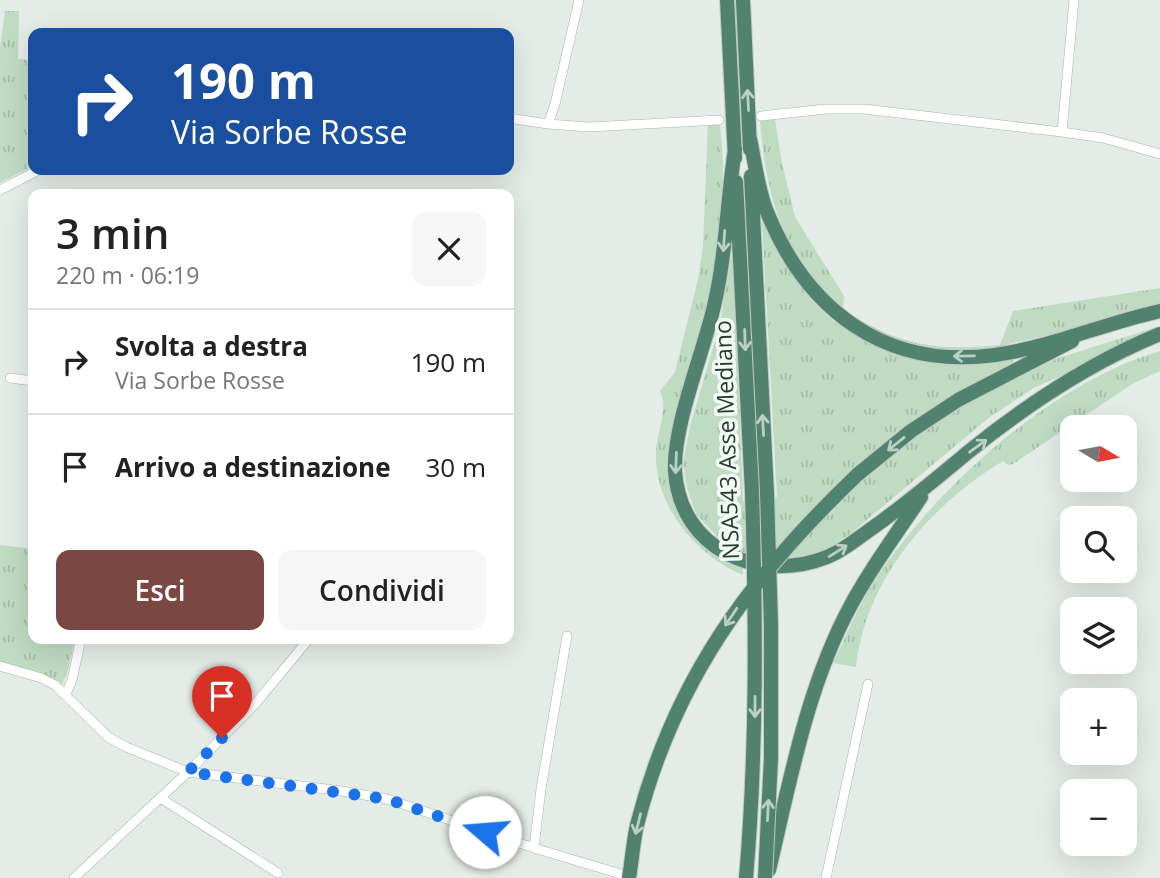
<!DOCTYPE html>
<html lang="it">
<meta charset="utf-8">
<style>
body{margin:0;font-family:"Open Sans",sans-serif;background:#f6f6f6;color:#222;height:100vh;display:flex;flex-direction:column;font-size:26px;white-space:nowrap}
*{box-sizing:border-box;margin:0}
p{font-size:23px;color:#767676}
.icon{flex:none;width:38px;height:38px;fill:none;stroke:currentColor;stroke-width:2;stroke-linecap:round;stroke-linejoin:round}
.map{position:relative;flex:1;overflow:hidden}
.drawer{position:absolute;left:28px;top:189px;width:486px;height:455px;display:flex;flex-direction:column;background:#fff;border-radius:14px;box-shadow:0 7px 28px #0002}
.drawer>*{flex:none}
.banner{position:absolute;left:28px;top:28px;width:486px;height:147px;border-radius:14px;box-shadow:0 7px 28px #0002;background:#1a4fa0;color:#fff;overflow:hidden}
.needle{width:46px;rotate:100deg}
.tools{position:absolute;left:1060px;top:415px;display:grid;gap:14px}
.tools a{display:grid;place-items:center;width:77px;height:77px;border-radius:14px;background:#fff;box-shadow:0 7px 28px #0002;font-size:35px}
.pin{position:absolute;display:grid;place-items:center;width:60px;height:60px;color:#fff;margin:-72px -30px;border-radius:50% 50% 50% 0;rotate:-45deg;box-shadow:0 0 7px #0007}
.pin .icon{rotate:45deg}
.me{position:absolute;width:77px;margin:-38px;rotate:288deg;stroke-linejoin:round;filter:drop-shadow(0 0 5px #0008)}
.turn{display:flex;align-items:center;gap:24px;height:147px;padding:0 28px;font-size:32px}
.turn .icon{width:91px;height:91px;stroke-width:2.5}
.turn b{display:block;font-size:49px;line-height:60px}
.round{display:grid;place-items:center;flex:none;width:74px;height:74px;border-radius:14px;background:#f6f6f6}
.head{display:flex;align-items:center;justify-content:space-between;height:119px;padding:0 28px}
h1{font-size:42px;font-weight:600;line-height:52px}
.action{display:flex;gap:14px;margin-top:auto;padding:14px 28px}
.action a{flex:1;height:80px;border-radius:14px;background:#7b4742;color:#fff;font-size:28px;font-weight:600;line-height:80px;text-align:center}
.action a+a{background:#f6f6f6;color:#222}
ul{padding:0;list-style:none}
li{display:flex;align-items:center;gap:21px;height:105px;padding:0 28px;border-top:2px solid #e0e0e0}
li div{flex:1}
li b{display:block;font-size:26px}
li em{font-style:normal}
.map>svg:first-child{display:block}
.grass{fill:url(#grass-tufts)}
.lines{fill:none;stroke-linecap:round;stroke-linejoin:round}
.minor-casing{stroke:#a7b4ad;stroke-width:10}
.trunk-casing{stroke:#c2c8c6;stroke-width:16}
.minor{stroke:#fff;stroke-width:9}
.trunk{stroke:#50826f;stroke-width:14}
.trunk-bridge-casing{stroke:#c2c8c6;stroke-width:16;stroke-linecap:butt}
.trunk-bridge{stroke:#50826f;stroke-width:14}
.oneway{stroke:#bbcfc7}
.route{stroke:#1a73e8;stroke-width:12;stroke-dasharray:0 21.6}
.labels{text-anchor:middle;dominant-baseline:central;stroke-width:7;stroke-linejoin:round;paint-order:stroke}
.street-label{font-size:23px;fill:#253c32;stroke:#f4f9f6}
</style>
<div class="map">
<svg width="1160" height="878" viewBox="0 0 1160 878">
<defs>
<pattern id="grass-tufts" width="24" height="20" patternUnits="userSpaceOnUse" patternTransform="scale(1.75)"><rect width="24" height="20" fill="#bfdbc2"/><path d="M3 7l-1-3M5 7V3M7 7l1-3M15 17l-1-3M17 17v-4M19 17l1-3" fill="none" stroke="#a4bda7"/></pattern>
</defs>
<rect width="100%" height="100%" fill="#e4ece7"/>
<path class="grass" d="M5,11H19L18,59L33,60V166L0,183V48Z
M775,119L782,163L795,217L844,296L843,309C898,346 936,351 1000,345L1013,311L1160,288V310L1008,344L1018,377L1055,359L1160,326V331L1034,388L991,416L850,534L825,551L781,560L744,555L721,541L696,514L687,488L683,463L690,426L720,324L731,255H734L743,501L777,497L762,222L763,218C780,258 800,294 835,322L843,310C783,254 767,202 760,121Z
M720,122L723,162L722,203L714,282L671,441L675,499L743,567V575C695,555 653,504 656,450C658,430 668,410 660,391L675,372L699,275L703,246L708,123Z
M1160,351V371L1132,384L1013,464L1008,465L1003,461C930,505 865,580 856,667L833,663C847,635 859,603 877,577C933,494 1024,410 1115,368C1129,361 1145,356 1160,351Z
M0,545L33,549V639H75L67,674L62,684L39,672L0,663Z"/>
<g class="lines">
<g class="minor-casing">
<path id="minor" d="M761,116L826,109H864L1062,132L1103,138L1160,154
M509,118L548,124L555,104L579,0
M548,124L589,127L719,120
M1062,132L1074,0
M418,170H426
M0,190L39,170
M10,378L33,381
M0,666L41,678L55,685L108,737L126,747L188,772L342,791L387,799L534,848L634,878
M66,694L72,680L81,639
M162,799L278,873
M534,848L541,789L567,636
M74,878L188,772L256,703L309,639
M826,878L868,684"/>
</g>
<g class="trunk-casing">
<path id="trunk" d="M727,0L735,158
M743,0L750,149
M750,139C755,163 758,190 767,212C807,311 886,370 995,355C1051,347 1105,323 1160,311
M735,149C727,201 726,255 714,306C703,354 673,425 675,471C680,550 759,584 827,557C843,551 858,538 871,529C905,505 936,479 967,453C1025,406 1091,362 1160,334
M751,176L767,493
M736,182L752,492
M857,475L911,431L958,400L1072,341
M769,870C790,781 807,686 851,605C871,567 898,532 921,497"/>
</g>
<use href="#minor" class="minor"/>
<use href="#trunk" class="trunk"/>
<g class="trunk-bridge-casing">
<path id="trunk-bridge" d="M629,878C632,861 633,842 637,825C674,680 750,577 857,475
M746,878C757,749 756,621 752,492
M765,878L771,758V625L767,493"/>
</g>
<use href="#trunk-bridge" class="trunk-bridge"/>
</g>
<defs><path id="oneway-shaft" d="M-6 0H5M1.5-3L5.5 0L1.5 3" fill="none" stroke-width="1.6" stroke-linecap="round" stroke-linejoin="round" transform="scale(1.75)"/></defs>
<g class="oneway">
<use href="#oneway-shaft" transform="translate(748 100) rotate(-93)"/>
<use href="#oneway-shaft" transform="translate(724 241) rotate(94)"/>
<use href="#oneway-shaft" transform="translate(745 340) rotate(88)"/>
<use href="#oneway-shaft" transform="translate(964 356) rotate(179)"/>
<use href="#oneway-shaft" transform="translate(763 425) rotate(-93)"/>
<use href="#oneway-shaft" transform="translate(896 444) rotate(141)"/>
<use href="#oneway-shaft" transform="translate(978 446) rotate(-36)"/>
<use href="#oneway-shaft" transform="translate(676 463) rotate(92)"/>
<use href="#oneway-shaft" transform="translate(838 551) rotate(-32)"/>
<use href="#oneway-shaft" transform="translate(731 617) rotate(124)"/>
<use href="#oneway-shaft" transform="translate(755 707) rotate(90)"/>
<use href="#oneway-shaft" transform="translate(768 810) rotate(-87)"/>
<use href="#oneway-shaft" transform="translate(638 824) rotate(104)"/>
</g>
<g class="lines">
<path class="route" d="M222,738L188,772L387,799L485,832"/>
</g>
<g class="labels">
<g class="street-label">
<text transform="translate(726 440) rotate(-92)">NSA543 Asse Mediano</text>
</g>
</g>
</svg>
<div class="tools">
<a><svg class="needle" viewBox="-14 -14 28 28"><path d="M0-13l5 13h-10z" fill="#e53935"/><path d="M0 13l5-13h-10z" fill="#767676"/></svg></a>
<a><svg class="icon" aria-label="search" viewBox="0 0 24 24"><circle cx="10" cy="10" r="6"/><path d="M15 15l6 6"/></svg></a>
<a><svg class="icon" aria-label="layers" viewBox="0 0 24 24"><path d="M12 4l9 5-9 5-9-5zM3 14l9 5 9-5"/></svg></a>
<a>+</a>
<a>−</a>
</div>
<div class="pin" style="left:222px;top:738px;background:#d93025"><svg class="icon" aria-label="arrive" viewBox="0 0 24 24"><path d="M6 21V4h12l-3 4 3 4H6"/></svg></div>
<svg class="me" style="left:485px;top:832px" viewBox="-20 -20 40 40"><circle r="19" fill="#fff"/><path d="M0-13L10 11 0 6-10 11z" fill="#1a73e8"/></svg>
<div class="banner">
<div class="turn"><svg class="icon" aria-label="right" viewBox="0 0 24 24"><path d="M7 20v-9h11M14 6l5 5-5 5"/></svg><div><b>190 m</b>Via Sorbe Rosse</div></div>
</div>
<section class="drawer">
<div class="head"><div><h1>3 min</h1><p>220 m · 06:19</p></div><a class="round"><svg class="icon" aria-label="close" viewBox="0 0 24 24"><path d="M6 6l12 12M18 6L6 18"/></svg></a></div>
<ul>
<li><svg class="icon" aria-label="right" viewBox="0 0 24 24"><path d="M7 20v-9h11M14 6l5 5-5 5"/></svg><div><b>Svolta a destra</b><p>Via Sorbe Rosse</p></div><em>190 m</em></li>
<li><svg class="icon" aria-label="arrive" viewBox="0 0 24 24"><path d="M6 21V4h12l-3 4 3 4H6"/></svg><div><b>Arrivo a destinazione</b></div><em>30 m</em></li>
</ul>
<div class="action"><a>Esci</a><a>Condividi</a></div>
</section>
</div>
